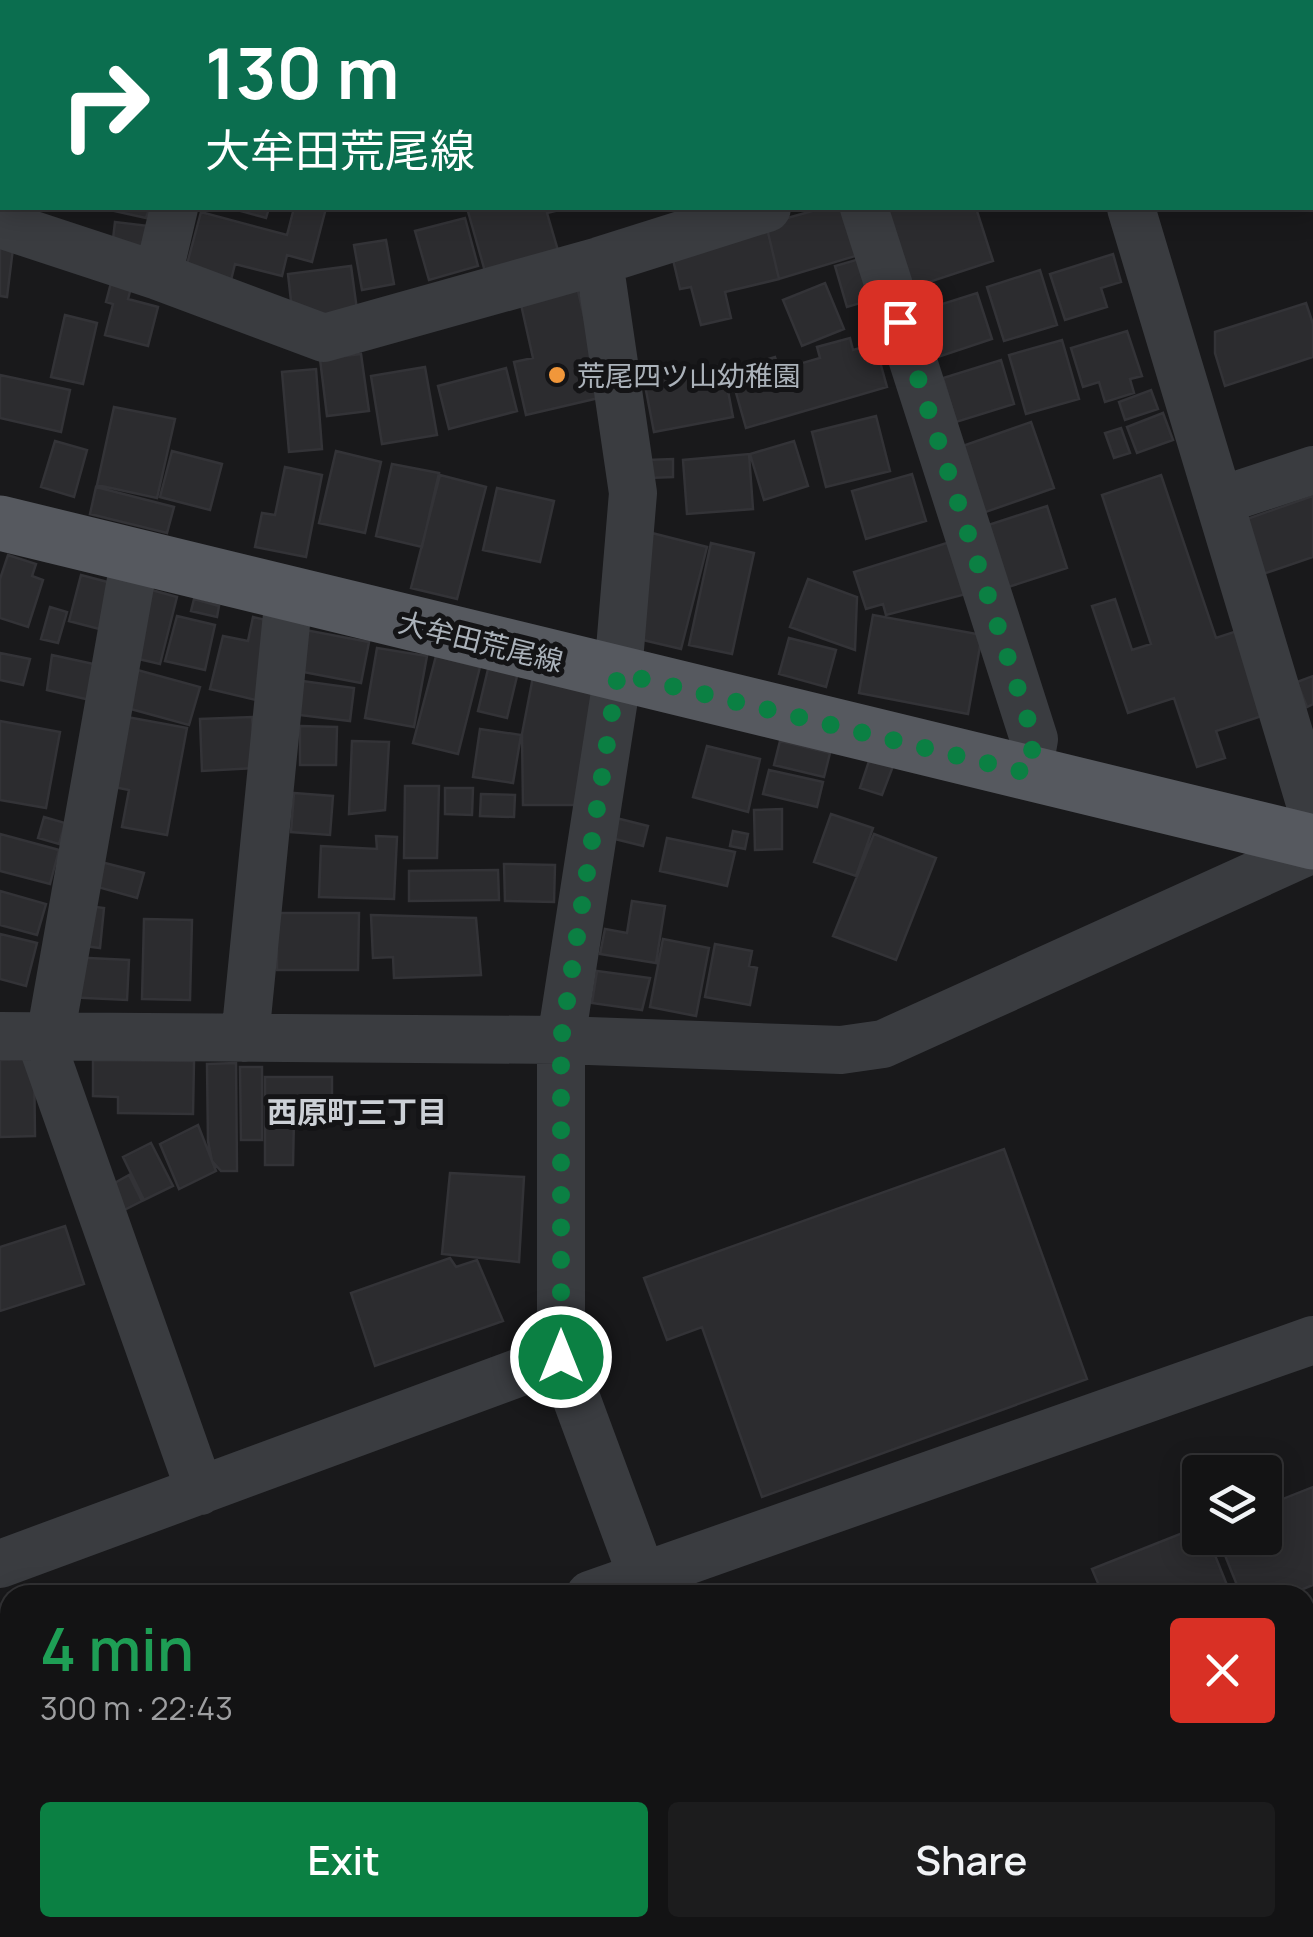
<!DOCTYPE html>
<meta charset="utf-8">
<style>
body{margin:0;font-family:Manrope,"Noto Sans JP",sans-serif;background:#1c1c1d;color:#f1f3f6;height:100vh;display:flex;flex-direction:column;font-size:38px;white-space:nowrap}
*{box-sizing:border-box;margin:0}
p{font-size:32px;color:#9d9ea0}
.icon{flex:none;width:55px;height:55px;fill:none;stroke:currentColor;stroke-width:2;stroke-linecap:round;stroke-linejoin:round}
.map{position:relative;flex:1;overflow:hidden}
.drawer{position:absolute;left:0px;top:1585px;width:1315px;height:352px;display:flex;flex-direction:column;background:#131314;border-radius:30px 30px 0 0;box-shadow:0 5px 25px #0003,0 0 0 2px #323234}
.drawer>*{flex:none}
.top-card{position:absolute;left:0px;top:0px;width:1315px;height:210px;box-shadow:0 5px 25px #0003,0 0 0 2px #323234;background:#0b6e4f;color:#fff;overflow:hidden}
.controls{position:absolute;left:1182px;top:1455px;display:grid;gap:20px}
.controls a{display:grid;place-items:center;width:100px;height:100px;border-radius:10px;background:#131314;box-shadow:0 5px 25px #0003,0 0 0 2px #323234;font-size:50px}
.pin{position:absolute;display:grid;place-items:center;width:85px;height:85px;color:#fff;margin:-42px;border-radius:20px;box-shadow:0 5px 15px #0006}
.me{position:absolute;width:110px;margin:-55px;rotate:0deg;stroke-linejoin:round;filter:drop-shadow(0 0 8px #0008)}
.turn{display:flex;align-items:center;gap:35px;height:210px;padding:0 40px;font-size:45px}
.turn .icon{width:130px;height:130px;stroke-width:2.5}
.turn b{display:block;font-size:70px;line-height:85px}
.round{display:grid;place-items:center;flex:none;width:105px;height:105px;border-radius:10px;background:#1c1c1d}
.overview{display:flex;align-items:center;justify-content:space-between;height:170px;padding:0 40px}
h1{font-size:60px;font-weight:600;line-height:75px;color:#1e9e55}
.primary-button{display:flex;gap:20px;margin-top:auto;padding:20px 40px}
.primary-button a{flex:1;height:115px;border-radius:10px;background:#0b8043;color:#fff;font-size:40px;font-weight:600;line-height:115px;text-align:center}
.primary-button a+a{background:#1c1c1d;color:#f1f3f6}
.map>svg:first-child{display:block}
.building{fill:#2c2c2f;stroke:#333337;stroke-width:2.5}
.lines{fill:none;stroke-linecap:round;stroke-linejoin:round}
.minor{stroke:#3a3c40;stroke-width:48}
.major{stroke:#56595f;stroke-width:55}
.route{stroke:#0b8043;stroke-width:18;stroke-dasharray:0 32.4}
.poi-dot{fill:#f1973a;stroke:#141416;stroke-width:4}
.labels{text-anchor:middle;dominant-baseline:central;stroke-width:10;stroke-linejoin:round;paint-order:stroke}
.poi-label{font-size:28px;fill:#abb2ba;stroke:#141416;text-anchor:start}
.street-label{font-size:28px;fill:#abb2ba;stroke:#141416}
.neighbourhood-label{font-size:30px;font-weight:bold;fill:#ccd0d6;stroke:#141416}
</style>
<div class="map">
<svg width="1313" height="1937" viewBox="0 0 1313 1937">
<rect width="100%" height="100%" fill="#19191b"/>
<path class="building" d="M3,0H155L3,2Z
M694,0H771L772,2H695Z
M911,0H1027L1028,2H912Z
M101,208H149L146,218Z
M230,208H269L266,218Z
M294,208H326L312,262L287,255L282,276L235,264L231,280L186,268L201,212L287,235Z
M467,208H567L547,213L559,254L486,275Z
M823,208H847L862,254L779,279L766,224Z
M882,208H976L993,261L908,289Z
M465,218L478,266L429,280L415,231Z
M115,222L149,226L146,252L112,248Z
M766,224L779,279L725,292L731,318L701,325L691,287L680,289L670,247Z
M0,239L14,240L7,297L0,296Z
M386,240L394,284L362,290L354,245Z
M1113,254L1121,282L1101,288L1107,307L1065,320L1050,274Z
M863,258L874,299L847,307L835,266Z
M351,266L357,310L293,319L288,274Z
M1040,270L1057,325L1004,341L987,287Z
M112,279L132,284L128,299L158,307L148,346L105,335L113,304L106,302Z
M825,283L844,329L802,346L783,300Z
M577,287L603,397L526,415L514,362L533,358L520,300Z
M977,293L992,339L932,359L917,312Z
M1306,303L1313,324V357L1225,386L1215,353V332Z
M65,315L97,323L83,384L51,377Z
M1127,331L1142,376L1130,379L1134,393L1105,402L1099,382L1083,387L1071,348Z
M850,338L853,350L875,344L887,387L746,428L733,382L751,377L747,365L775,357L779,370L820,358L817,347Z
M1062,340L1079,399L1026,414L1009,355Z
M361,354L369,411L327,416L320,359Z
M1001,360L1014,404L956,422L943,378Z
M723,365L733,417L654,432L644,380Z
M425,367L437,435L382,444L371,376Z
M506,368L517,411L449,429L438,386Z
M316,369L322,449L289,452L282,372Z
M0,375L70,390L61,432L0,418Z
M1151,390L1158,409L1125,420L1119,402Z
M114,407L175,419L157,498L97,485Z
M1163,413L1173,440L1137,453L1127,427Z
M876,416L890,471L826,487L812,432Z
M1031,422L1054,488L977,515L954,449Z
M1121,428L1130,453L1114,458L1105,433Z
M55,441L87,450L74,497L41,487Z
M794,441L808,486L764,500L750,454Z
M172,451L222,464L210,510L160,497Z
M336,451L381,462L365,533L319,523Z
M749,454L753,509L687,514L683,460Z
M673,459V477L649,478L648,460Z
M392,464L439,473L422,547L376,536Z
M285,467L322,475L306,557L255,547L262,513L275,515Z
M912,474L926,521L866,539L852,491Z
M440,475L486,487L457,599L411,588Z
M1161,475L1216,638L1237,631L1265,715L1216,731L1225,758L1197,767L1174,698L1128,713L1092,606L1115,599L1132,650L1151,644L1102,495Z
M96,487L174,507L167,533L90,514Z
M497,488L554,501L540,562L483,550Z
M1313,496V557L1263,574L1244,520Z
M1047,506L1067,568L1002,589L982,527Z
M652,533L707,547L681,649L626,636Z
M953,541L970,593L886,615L883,604L866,609L854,572Z
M711,543L754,553L732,654L689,645Z
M8,555L36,564L32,576L43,580L28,627L0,618V579Z
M81,575L115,584L103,630L69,621Z
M808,579L857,597L855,650L790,627Z
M148,589L177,597L160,664L130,657Z
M194,599L219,606L217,617L191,611Z
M50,607L67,612L58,643L41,639Z
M873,615L982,635L968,714L859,693Z
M177,616L215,625L205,670L165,661Z
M253,617L278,623L260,701L210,689L223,636L248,641Z
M300,629L369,642L361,683L293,670Z
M789,638L836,650L826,687L779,674Z
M377,648L427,656L414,727L365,718Z
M0,653L30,659L23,685L0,680Z
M52,655L98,665L90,700L47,690Z
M436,656L480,667L458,754L413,743Z
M489,665L518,672L507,718L478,711Z
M130,668L200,687L189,725L120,706Z
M1313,676V704L1307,707L1297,682Z
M533,677L590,684L601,704L585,805H523L522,734Z
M295,680L354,688L350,721L291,714Z
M127,717L187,728L167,835L122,827L129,790L114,787Z
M252,717L255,768L202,771L200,719Z
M0,721L60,732L46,808L0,800Z
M300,726L337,727L336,765H300Z
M480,729L521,735L513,783L473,777Z
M352,741L389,742L385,810L349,814Z
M780,741L830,753L824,777L774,765Z
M707,746L760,759L748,812L693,797Z
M870,758L893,766L882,795L860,788Z
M769,770L823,782L817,807L763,794Z
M405,786H439L437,858H404Z
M445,788H473L472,815L445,814Z
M294,793L333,796L330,835L291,832Z
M481,794L515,795L514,817L480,816Z
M782,809V849L755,850L754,810Z
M831,814L873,828L856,876L814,862Z
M44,817L65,823L59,844L38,838Z
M616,818L648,826L643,846L611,838Z
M733,831L748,834L745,849L730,846Z
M0,834L59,850L50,884L0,871Z
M874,834L936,858L896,960L833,936Z
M376,836L397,837L394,899L319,897L321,846L377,849Z
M667,838L735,852L727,886L660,871Z
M101,862L144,873L137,898L94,886Z
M504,864L555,865L554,902L505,901Z
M498,870L499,900L409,901V871Z
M0,891L46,904L37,935L0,925Z
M632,901L665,906L656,963L600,954L605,929L627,933Z
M81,905L104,908L100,948L76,945Z
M277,913H359L358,970H277Z
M371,915L476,918L481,975L394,978L393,957L373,958Z
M144,919L192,920L190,1000L142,999Z
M0,934L37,943L26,986L0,979Z
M663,939L709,948L696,1016L650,1007Z
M715,944L752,951L749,966L757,968L750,1005L705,997Z
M68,957L129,960L127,1000L66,997Z
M597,971L650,978L642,1010L592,1003Z
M34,1059L35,1136L0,1137V1060Z
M93,1060L194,1061L193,1114L118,1113V1097L93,1096Z
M236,1063L237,1171H221L212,1161L208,1141L207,1064Z
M240,1067H262V1140H241Z
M265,1077H332V1117H294L293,1165H265Z
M198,1125L216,1171L179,1189L160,1144Z
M151,1143L173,1186L144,1200L123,1157Z
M1004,1149L1087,1379L762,1497L702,1327L667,1340L644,1278Z
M450,1173L524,1177L519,1262L442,1254Z
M129,1175L142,1201L124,1210L111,1185Z
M65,1226L84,1284L0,1311V1247Z
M450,1258L456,1267L477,1260L503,1321L375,1366L351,1293Z
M1313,1487V1585L1289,1595H1241L1218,1538H1265V1506Z
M1200,1526V1538H1208L1231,1595H1103L1092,1569Z
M1313,1726V1786L1305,1789V1728Z
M97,1928H163L167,1937H102Z
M184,1928H285L288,1937H187Z
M755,1928H815L818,1937H729Z
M994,1928H1012L1015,1937H966Z
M1029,1928H1087L1091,1937H1032Z"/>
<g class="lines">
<path class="minor" d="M227,0L242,2
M796,0L797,2
M1064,0V2
M404,2V0
M549,2L558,0
M1312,59L1313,58
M864,208L1034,739L1028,773
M1131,208L1313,813
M0,224L158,276L324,338L599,261L767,208
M599,261L633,493L618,673L561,1040V1357L642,1576
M158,276L174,208
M1219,501L1313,470
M0,1036L561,1040L841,1050L883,1044L1313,849
M50,1037L135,557
M40,1038L200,1491
M245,1038L289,594
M0,1564L561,1357
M590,1595L1313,1340
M1305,1634L1313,1632
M0,1806L10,1802
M704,1928L707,1937
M1260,1928L1263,1937
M455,1937L482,1928"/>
<path class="major" d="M0,523L1313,842"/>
</g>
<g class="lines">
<path class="route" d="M561,1357V1040L618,673L1028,773L1034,739L900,322"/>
</g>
<circle class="poi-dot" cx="557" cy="375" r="10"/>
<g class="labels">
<g class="poi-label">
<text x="577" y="375">荒尾四ツ山幼稚園</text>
</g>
<g class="street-label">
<text transform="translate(481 641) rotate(14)">大牟田荒尾線</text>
</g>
<g class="neighbourhood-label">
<text x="357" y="1111">西原町三丁目</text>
</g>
</g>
</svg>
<div class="controls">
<a><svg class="icon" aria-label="layers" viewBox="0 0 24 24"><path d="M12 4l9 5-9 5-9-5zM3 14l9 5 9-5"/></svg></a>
</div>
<div class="pin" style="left:900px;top:322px;background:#d93025"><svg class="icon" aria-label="arrive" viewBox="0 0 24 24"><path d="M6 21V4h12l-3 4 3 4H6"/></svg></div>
<svg class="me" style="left:561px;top:1357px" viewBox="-20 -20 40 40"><circle r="17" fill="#0b8043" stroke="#fff" stroke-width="3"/><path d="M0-11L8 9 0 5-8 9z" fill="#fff"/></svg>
<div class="top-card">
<div class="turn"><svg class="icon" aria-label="right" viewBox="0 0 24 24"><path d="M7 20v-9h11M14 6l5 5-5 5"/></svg><div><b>130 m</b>大牟田荒尾線</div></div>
</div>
<section class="drawer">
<div class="overview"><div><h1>4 min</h1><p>300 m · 22:43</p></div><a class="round" style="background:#d93025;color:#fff"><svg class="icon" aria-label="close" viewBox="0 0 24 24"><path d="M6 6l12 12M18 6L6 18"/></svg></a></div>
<div class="primary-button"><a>Exit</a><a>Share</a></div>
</section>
</div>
